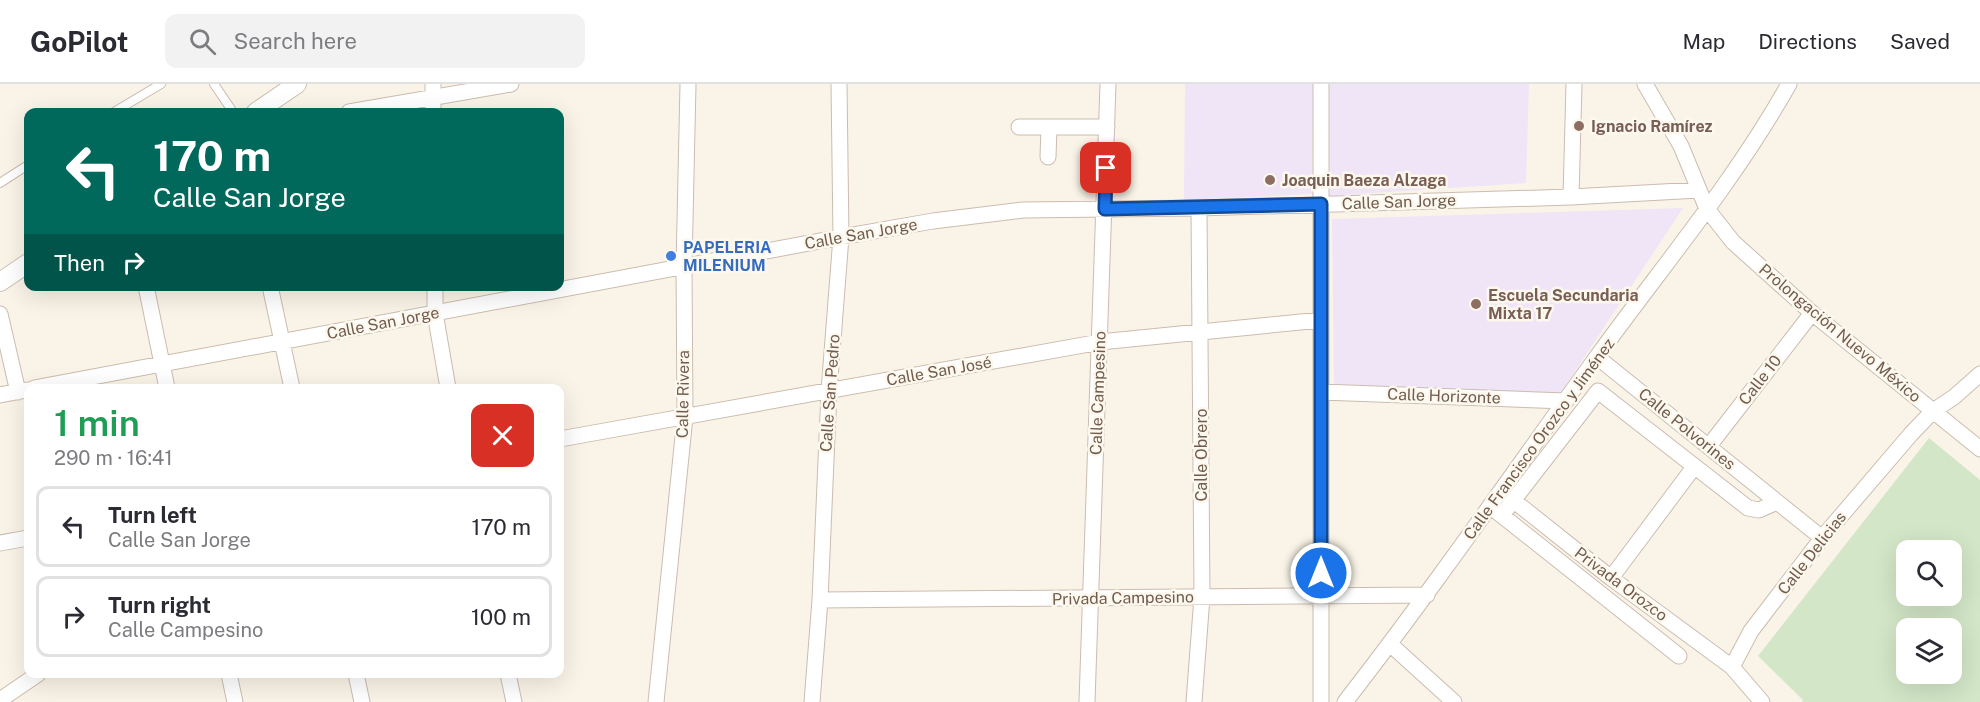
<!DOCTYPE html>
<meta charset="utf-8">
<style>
body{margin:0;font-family:"Public Sans",sans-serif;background:#f2f2f3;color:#2b2b33;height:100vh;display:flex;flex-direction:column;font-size:22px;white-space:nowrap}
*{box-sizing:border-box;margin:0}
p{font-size:20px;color:#7c7c81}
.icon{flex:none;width:33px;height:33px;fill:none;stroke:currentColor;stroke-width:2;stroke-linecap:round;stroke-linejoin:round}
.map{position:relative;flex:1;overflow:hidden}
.details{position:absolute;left:24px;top:300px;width:540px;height:294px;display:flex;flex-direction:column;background:#fff;border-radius:12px;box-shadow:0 6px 24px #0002}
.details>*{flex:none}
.guide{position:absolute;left:24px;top:24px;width:540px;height:183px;border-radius:12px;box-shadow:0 6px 24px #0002;background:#00695c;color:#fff;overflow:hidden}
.buttons{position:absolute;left:1896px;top:456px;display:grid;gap:12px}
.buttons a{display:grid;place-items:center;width:66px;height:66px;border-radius:12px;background:#fff;box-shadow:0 6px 24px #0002;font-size:30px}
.pin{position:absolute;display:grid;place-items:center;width:51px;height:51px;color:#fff;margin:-26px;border-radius:12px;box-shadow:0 3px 9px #0006}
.me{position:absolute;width:66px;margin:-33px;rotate:0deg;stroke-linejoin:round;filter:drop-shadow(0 0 4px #0008)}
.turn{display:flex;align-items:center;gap:21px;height:126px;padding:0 30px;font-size:27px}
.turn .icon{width:78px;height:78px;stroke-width:2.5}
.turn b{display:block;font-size:42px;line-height:51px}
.then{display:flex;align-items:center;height:57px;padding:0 30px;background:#0003;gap:12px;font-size:22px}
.round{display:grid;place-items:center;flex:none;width:63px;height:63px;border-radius:12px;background:#f2f2f3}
.summary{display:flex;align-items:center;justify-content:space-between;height:102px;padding:0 30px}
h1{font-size:36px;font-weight:600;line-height:45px;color:#1e9e55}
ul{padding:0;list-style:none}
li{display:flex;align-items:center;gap:18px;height:81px;margin:0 12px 9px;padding:0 18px;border:3px solid #e1e1e2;border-radius:12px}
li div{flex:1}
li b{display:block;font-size:22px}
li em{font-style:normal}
header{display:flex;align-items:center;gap:36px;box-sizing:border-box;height:84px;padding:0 30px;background:#fff;border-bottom:2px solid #e1e1e2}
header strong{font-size:28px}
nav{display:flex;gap:33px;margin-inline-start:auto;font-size:21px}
.search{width:420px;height:54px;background:#f2f2f3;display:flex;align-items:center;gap:15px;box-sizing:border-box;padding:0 21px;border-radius:12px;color:#7c7c81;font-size:22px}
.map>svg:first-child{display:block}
.education{fill:#f0e4f7}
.green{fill:#d3e6c7;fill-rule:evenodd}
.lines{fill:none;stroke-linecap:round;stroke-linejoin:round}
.service-casing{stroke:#cbbcaf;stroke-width:10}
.minor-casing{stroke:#cbbcaf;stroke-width:17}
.tertiary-casing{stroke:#cbbcaf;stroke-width:20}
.service{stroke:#fff;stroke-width:8}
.minor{stroke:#fff;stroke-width:15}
.tertiary{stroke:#fff;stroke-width:18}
.route-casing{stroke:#114b97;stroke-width:15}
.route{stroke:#1a73e8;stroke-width:10}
.education-dot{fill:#8d6e63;stroke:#fdf8ee;stroke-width:2}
.shop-dot{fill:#3f7fe0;stroke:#fdf8ee;stroke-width:2}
.labels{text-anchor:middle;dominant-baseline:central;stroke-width:5;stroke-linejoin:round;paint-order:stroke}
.education-label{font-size:16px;font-weight:bold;fill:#785e54;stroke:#fdf8ee;text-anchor:start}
.street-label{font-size:16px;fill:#715c4e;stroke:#fdf8ee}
.shop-label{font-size:16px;font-weight:bold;fill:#366cbe;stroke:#fdf8ee;text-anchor:start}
</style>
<header>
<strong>GoPilot</strong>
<div class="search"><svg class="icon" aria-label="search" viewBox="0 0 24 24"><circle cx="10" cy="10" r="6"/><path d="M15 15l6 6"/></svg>Search here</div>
<nav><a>Map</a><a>Directions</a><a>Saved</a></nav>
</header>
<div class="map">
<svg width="1980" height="618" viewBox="0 0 1980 618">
<rect width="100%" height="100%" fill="#faf4e8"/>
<path class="education" d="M1185,0H1313L1312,110L1184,116Z
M1329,0H1529L1526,99L1329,112Z
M1683,124L1556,316L1334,305L1332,135Z"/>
<path class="green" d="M1929,354L1980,396V618H1802L1803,616L1758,572ZM1906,466H1952V512H1906ZM1906,544H1952V590H1906Z"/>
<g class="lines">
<g class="service-casing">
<path id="service" d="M214,0L233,28
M114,28L161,0
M0,99L28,81"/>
</g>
<g class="minor-casing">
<path id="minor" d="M433,0V28
M1645,0L1681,62L1707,125L1733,158L1812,229L1980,365
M349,28L511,0
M1019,43H1107
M1048,73L1049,43
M1571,113L1574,0
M146,202L167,304
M270,202L292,304
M435,202V229L448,304
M0,230L18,308
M1597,273L1822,454
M34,304L841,153L933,137L1023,126L1199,124L1571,113L1699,106
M1321,308L1566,317
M0,311L27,306
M560,355L1100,258L1321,236
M1709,362L1812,229
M1513,416L1611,494L1732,583L1762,618
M1495,426L1679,572
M1502,431L1598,307L1748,424L1759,426L1777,418
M0,459L28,454
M1611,494L1694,383
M820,516L1427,511
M1390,560L1454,618
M1732,583L1751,547L1822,454L1911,350L1933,327L1954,313L1980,290
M229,590L235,618
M356,590L362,618
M508,590L514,618
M0,616L38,590
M656,618L685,333L684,182L688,0
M812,618L820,516L829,307L841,153L839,0
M1087,618L1108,0
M1194,618L1202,513L1199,124
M1321,618V0
M1345,618C1432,506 1513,389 1596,274C1661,184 1734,98 1789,0"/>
</g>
<g class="tertiary-casing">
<path id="tertiary" d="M256,28L297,0
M0,198L28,179"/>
</g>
<use href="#service" class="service"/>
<use href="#minor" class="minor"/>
<use href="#tertiary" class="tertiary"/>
</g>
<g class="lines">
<g class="route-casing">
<path id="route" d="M1106,84L1105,125L1321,120V489"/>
</g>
<use href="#route" class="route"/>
</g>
<g class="education-dot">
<circle cx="1579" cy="42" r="6"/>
<circle cx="1270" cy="96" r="6"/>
<circle cx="1476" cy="220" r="6"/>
</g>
<circle class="shop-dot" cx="671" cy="172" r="6"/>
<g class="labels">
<g class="education-label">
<text x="1591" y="42">Ignacio Ramírez</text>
<text x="1282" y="96">Joaquin Baeza Alzaga</text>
<text x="1488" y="211">Escuela Secundaria<tspan x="1488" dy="18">Mixta 17</tspan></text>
</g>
<g class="street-label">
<text transform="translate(1399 118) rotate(-2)">Calle San Jorge</text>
<text transform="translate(861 150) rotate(-10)">Calle San Jorge</text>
<text transform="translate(383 239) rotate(-11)">Calle San Jorge</text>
<text transform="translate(1840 249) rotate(40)">Prolongación Nuevo México</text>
<text transform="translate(939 287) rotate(-10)">Calle San José</text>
<text transform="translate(1760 296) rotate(-52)">Calle 10</text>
<text transform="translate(830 309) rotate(-86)">Calle San Pedro</text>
<text transform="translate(1098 309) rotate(-88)">Calle Campesino</text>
<text transform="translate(683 310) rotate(-89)">Calle Rivera</text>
<text transform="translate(1444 312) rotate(2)">Calle Horizonte</text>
<text transform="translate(1687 345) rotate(39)">Calle Polvorines</text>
<text transform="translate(1539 355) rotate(-54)">Calle Francisco Orozco y Jiménez</text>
<text transform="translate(1201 371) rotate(-90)">Calle Obrero</text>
<text transform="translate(1812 469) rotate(-52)">Calle Delicias</text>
<text transform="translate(1621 500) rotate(37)">Privada Orozco</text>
<text transform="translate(1123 514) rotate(-1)">Privada Campesino</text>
</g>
<g class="shop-label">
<text x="683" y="163">PAPELERIA<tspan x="683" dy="18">MILENIUM</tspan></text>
</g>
</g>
</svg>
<div class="buttons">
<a><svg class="icon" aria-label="search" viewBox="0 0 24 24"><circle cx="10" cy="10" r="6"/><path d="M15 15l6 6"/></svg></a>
<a><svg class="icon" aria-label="layers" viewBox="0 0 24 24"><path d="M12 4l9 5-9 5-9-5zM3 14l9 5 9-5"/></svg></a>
</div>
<div class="pin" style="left:1106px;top:84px;background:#d93025"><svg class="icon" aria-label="arrive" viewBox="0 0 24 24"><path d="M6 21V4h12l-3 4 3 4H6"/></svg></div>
<svg class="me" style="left:1321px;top:489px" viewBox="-20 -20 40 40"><circle r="17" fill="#1a73e8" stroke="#fff" stroke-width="3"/><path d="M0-11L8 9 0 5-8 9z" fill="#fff"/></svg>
<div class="guide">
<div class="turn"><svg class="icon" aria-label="left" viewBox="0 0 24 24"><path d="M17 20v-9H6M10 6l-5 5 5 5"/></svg><div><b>170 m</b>Calle San Jorge</div></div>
<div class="then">Then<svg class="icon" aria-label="right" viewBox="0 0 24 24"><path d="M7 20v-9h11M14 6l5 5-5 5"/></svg></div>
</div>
<section class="details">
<div class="summary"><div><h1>1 min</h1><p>290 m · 16:41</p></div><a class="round" style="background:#d93025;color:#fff"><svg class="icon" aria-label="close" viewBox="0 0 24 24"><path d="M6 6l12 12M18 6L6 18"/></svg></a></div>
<ul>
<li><svg class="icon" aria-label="left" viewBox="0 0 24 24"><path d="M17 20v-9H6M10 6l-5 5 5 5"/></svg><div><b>Turn left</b><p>Calle San Jorge</p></div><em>170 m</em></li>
<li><svg class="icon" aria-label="right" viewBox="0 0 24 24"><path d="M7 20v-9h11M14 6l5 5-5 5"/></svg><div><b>Turn right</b><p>Calle Campesino</p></div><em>100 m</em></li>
</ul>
</section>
</div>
